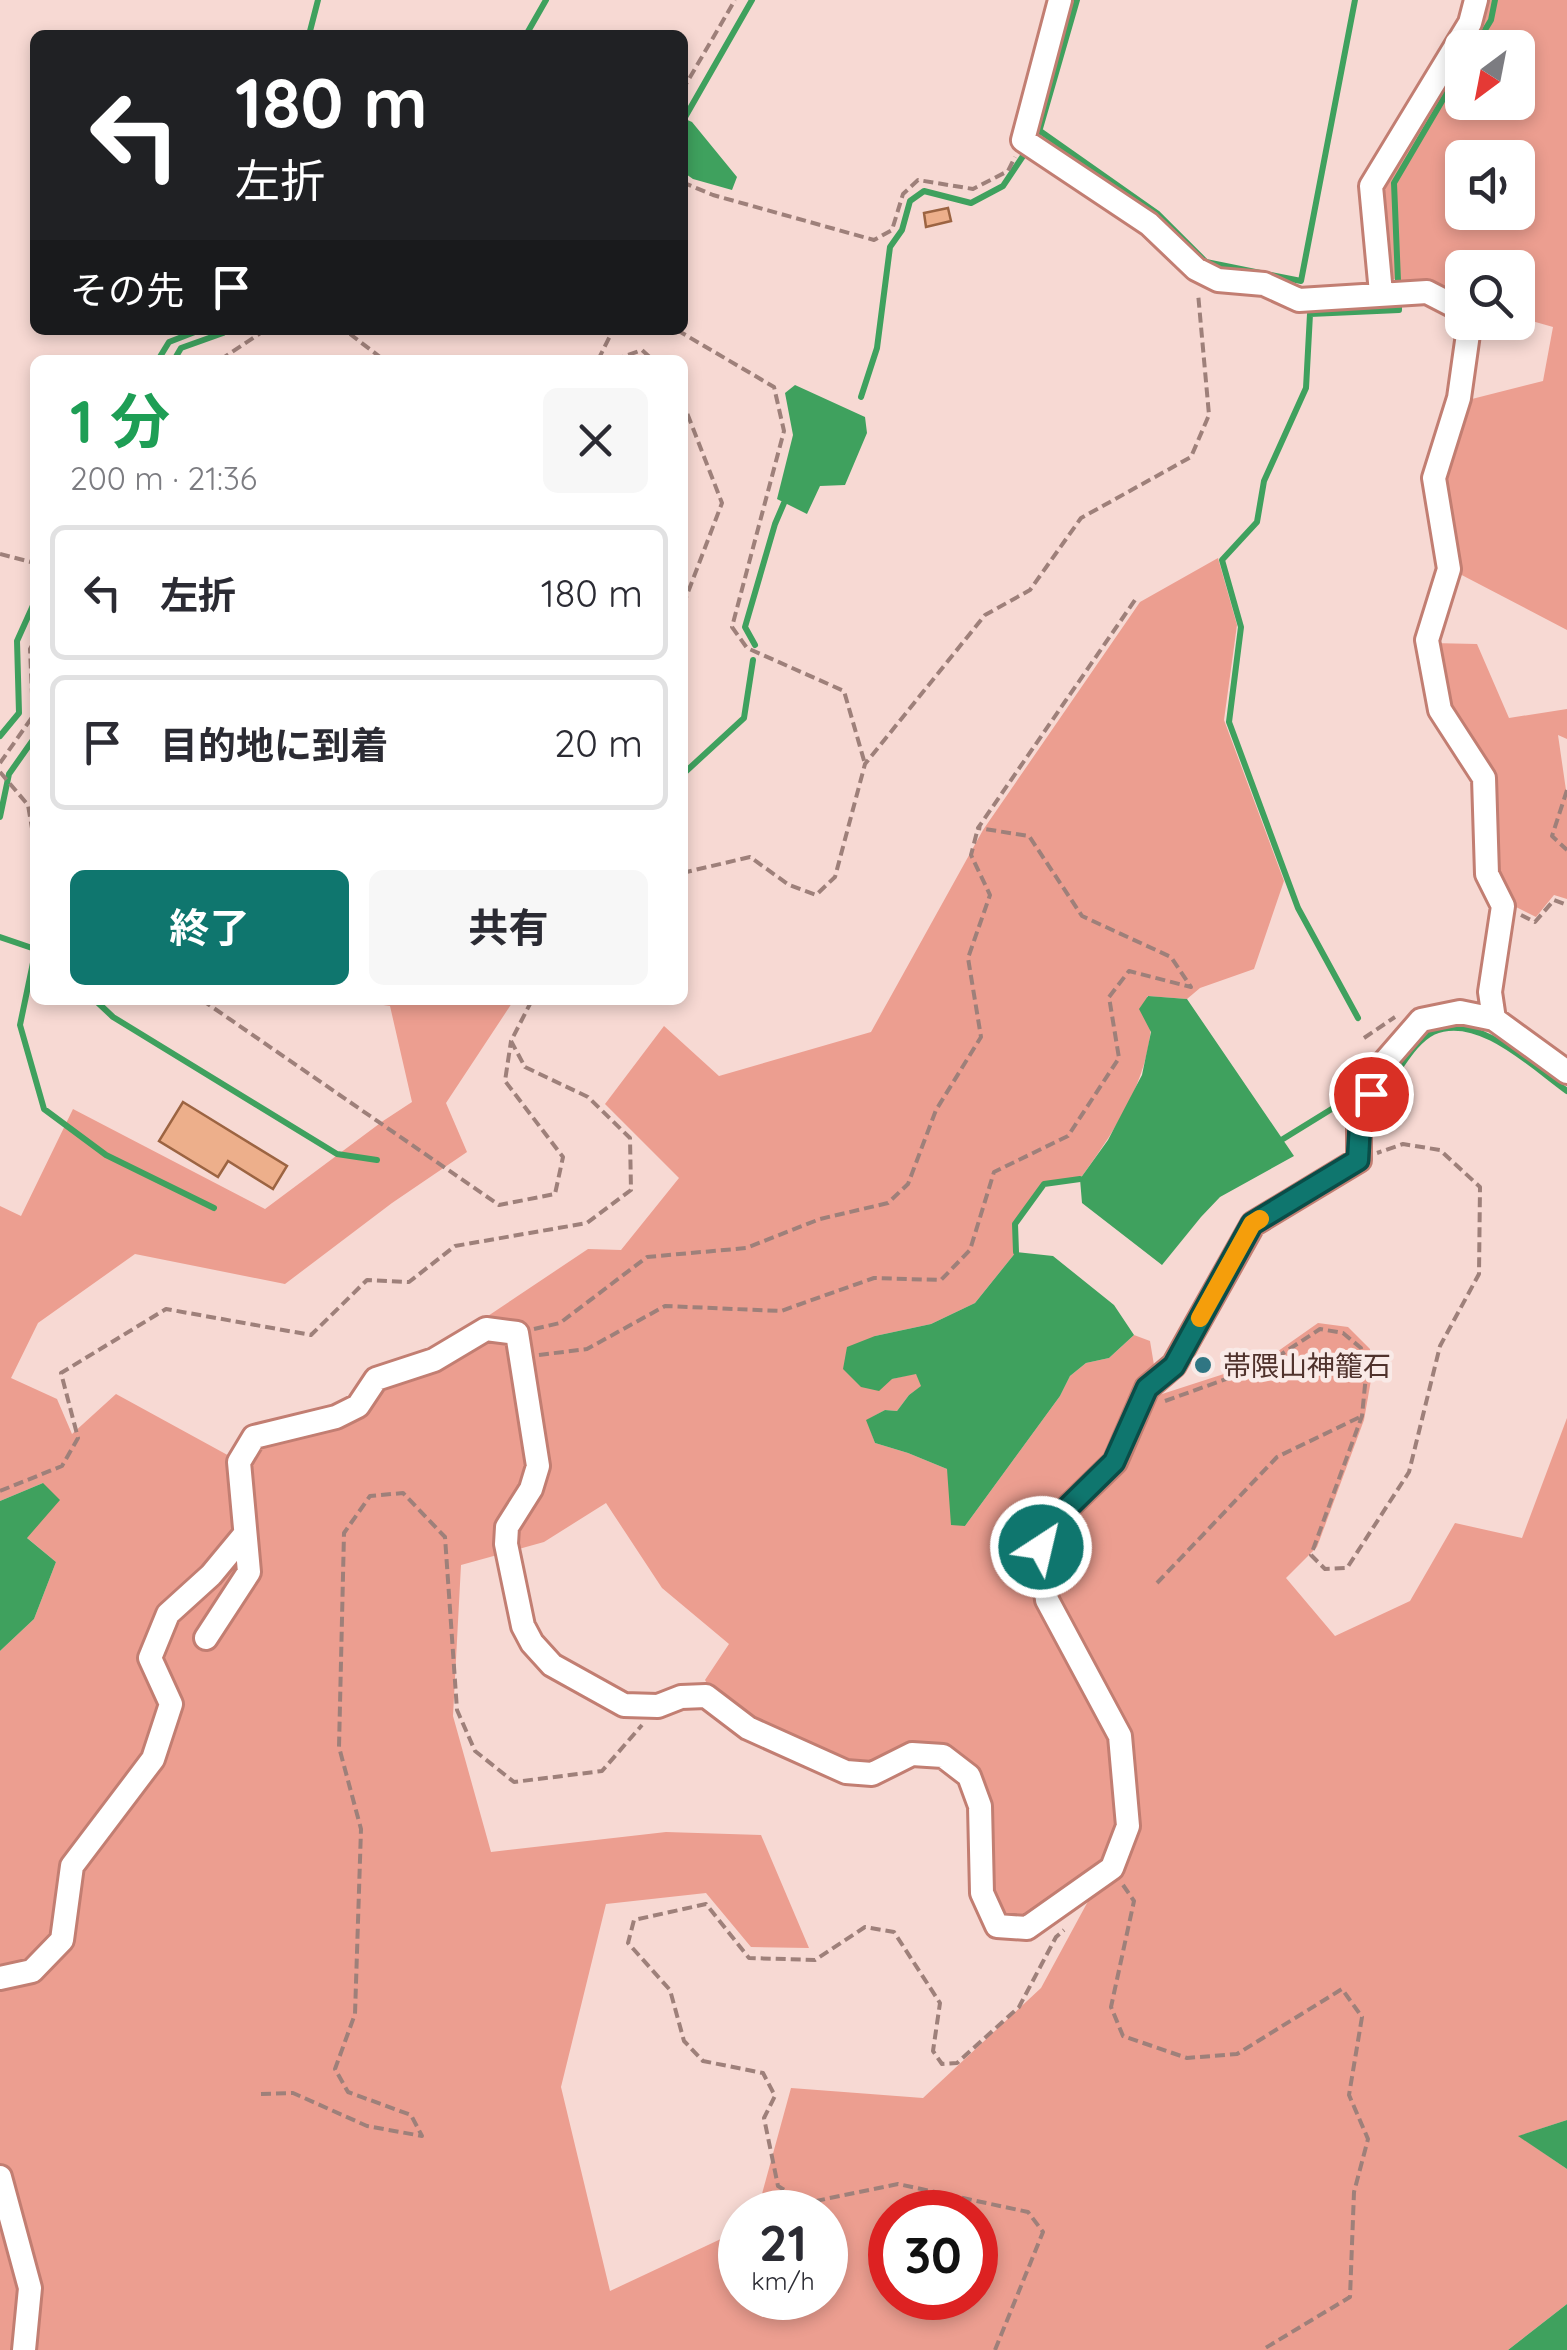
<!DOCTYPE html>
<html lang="ja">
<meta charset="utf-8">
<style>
body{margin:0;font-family:Quicksand,"Noto Sans JP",sans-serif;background:#f7f7f7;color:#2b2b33;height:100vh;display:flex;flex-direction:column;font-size:38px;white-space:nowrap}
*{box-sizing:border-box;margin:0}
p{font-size:32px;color:#7c7c81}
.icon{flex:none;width:55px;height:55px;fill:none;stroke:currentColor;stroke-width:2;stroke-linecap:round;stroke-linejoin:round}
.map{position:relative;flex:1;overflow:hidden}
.panel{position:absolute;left:30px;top:355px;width:658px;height:650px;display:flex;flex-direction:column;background:#fff;border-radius:15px;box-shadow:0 5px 15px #0003}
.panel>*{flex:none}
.top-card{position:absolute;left:30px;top:30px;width:658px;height:305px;border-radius:15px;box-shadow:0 5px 15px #0003;background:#202124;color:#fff;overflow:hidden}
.needle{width:65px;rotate:212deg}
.buttons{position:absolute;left:1445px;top:30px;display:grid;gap:20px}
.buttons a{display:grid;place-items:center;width:90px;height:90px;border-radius:15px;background:#fff;box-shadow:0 5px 15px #0003;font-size:50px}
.speed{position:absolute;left:718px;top:2190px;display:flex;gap:20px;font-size:50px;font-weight:700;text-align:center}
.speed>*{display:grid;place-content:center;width:130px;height:130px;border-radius:50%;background:#fff;box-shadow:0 5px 15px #0003;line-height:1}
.speed small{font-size:25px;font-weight:400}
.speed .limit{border:15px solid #d22;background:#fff;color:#111}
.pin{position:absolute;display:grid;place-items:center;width:85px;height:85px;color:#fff;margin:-42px;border:5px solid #fff;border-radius:50%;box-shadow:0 2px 10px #0007}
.me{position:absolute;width:110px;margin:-55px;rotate:35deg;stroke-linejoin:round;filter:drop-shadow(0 0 8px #0008)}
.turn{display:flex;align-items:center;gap:35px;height:210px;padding:0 40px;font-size:45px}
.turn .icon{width:130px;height:130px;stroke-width:2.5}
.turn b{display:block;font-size:70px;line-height:85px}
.then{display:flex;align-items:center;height:95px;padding:0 40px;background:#0003;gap:20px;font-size:38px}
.round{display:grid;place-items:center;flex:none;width:105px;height:105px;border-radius:15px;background:#f7f7f7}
.summary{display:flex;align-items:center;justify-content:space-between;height:170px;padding:0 40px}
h1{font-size:60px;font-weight:700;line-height:75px;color:#1e9e55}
.button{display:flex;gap:20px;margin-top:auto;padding:20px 40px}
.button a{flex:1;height:115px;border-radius:15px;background:#0f766e;color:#fff;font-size:40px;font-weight:700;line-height:115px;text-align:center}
.button a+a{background:#f7f7f7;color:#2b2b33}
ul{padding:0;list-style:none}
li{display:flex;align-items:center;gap:30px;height:135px;margin:0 20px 15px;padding:0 20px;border:5px solid #e1e1e2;border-radius:15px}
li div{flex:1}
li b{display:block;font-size:38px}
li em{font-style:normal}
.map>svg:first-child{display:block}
.green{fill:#ec9e90;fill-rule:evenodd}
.water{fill:#3fa15e}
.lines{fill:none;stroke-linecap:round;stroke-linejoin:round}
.stream{stroke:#3fa15e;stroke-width:6}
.building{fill:#edaf8b;stroke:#9c6442;stroke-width:2.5}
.minor-casing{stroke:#c27e72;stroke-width:28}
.path{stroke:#9e807a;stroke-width:4;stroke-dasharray:10 5;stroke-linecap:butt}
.minor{stroke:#fff;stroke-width:22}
.route-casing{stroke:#0a4d48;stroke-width:25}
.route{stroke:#0f766e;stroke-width:18}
.slow{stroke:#f59e0b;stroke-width:18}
.poi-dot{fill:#307683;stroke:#f9eae7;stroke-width:4}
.labels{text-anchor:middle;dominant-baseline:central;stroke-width:9;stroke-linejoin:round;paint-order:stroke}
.poi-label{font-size:28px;fill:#4f322c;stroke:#f9eae7;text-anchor:start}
</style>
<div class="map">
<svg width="1567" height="2350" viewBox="0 0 1567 2350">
<rect width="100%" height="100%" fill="#f7d9d3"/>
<path class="green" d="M1482,0H1567V630L1454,571L1438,481L1464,401L1543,381L1553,327L1518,317V268H1462V300L1390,278L1377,188ZM1462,48H1518V102H1462ZM1462,158H1518V212H1462Z
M1218,558L1237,625L1224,720L1284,881L1254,969L1200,988L1187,999L1147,996C1149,1009 1152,1023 1150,1036C1143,1090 1111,1136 1080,1179L1044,1185L1015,1224L1016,1252L975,1303L931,1324L875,1336L892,1379L916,1373L922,1386L909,1395L897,1411L885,1410L867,1420L875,1443L908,1453L947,1469L965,1526L1060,1396L1070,1376L1086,1363L1109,1358L1134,1335L1150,1341L1159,1395L1264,1361L1318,1323L1348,1327L1370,1349L1371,1380L1364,1420L1317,1547L1286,1578L1335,1636L1410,1601L1455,1523L1522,1538L1567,1418V2120L1519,2136L1567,2169V2304L1508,2350H0V1651L34,1619L56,1562L26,1537L43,1483L0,1501V1206L21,1216L73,1109L265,1209L383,1121L412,1102L390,1006L350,1000H514L446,1103L467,1152L392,1203L285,1284L135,1254L38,1323L11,1378L57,1399L72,1434L116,1394L233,1458L351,1402L428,1356L588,1249L621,1250L679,1178L605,1104L664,1026L719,1076L871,1032L983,830L1140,602ZM606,1503L662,1588L729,1644L705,1680L737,1732L869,1780L913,1761L942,1764L966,1782L976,1810L995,1932L1093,1892L1041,1988L923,2098L791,2088L757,2212H825V2298H740V2230L610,2291L561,2087L606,1904L706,1893L751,1947L809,1948L761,1835L666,1832L491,1852L453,1716L461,1565L544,1542ZM890,2212H975V2298H890Z
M1431,643L1477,644L1509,718L1567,709V739L1558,735L1567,797V899L1554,895L1536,917L1504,901L1493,872L1488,781L1444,713Z"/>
<path class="water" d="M683,118L692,122L737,177L732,190L693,179L683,172Z
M795,385L865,417L867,433L845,485L820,486L807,514L777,499L793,435L785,393Z
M1148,996L1187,999L1294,1156L1220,1197L1201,1217L1162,1265L1082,1203L1080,1179L1108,1140L1142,1075L1151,1032L1139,1009Z
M1016,1252L1053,1256L1114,1305L1134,1335L1109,1358L1086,1363L1070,1376L1060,1396L965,1526L951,1525L947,1469L908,1453L875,1443L866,1420L885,1410L897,1411L909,1395L921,1386L916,1374L892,1379L879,1391L861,1387L843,1369L847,1347L875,1336L931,1324L975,1303Z
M43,1483L60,1500L27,1538L56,1562L34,1619L0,1651V1501Z
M1567,2120V2169L1518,2136Z
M1567,2304V2350H1508Z"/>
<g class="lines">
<path class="stream" d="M309,35L318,0
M526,35L546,0
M1474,48L1491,20L1495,0
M684,119L752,0
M1040,131L1158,214L1206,262L1301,281L1355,0
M1039,132L1077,0
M1398,281L1394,183L1462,67
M158,360L169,342L200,330
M174,360L181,348L223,333L225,330
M861,397L877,348L890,247L902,230L910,201L924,191L971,203L1003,186L1027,150
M755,645L745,627L775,524L784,503
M0,736L19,713L17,641L35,601
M682,775L744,718L753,660
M0,817L9,774L35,737
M0,937L35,949
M35,953L20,1025L44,1109L106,1155L214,1208
M95,1000L113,1017L337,1154L377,1160
M1358,1018L1298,908L1229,722L1241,627L1222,560L1257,522L1264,481L1306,388L1310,314L1399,310V299
M1400,1067C1409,1054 1419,1039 1433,1032C1478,1012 1532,1066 1567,1091
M1283,1139L1356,1094
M1016,1252L1015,1224L1044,1184L1080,1179"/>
</g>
<path class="building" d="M948,208L951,221L926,227L924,213Z
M183,1102L287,1166L273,1189L228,1161L218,1177L159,1141Z"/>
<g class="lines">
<g class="minor-casing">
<path id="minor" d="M1060,0L1023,140L1149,224L1196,269L1218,280L1264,284L1299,300L1427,292L1460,309L1462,317
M1381,293L1371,186L1470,23L1476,0
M1464,322L1468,334L1459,398L1434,478L1449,569L1427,640L1440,710L1484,778L1487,874L1503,906L1490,992L1494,1019
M206,1638L249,1572L239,1462L254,1437L336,1417L358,1406L376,1379L434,1360L486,1329L517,1333L538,1466L531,1489L507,1527L506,1544L523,1626L532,1643L552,1665L624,1705L658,1706L681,1697L706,1696L748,1728L846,1772L872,1774L912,1754L943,1756L969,1776L980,1806L982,1893L997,1926L1027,1928L1112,1868L1128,1826L1120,1736L1047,1600L1041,1547L1058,1517L1115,1462L1147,1388L1174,1365L1253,1224L1359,1160V1124L1382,1065L1421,1020L1460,1012L1494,1019L1567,1072
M0,1978L32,1971L62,1940L72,1866L153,1759L171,1704L150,1658L168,1614L211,1575L245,1534
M0,2177L30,2288L24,2350"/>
</g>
<path class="path" d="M682,91L735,0
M682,182L713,195L874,240L892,230L903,194L918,180L973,189L1008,171L1015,157
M335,330L350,334L384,360
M677,330L774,387L784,431L732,627L747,648L844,691L865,764
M220,360L265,330
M598,360L613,330
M614,360L642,350L653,360
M682,400L722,503L682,608
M0,554L35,563
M0,763L33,716L30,649L35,640
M0,772L28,805L35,846
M1567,790L1552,836L1567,850
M682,873L750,857L789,885L816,895L835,877L865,764L985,615L1030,590L1081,518L1191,457L1209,415L1198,293
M1521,915L1535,922L1554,900L1567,905
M202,1000L499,1205L555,1194L563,1157L505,1081L511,1041
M1364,1038L1395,1017
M534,1329L560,1323L647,1257L746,1248L820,1219L888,1203L908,1184L936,1110L981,1037L968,958L990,895L971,855L978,828
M539,1355L587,1349L665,1306L781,1311L874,1278L941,1280L970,1250L994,1172L1068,1136L1119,1058L1109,997L1129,971L1191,987L1171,957L1082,916L1029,836L978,828L1135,600
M1165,1401L1265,1365L1320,1329L1343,1333L1361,1348L1366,1375L1362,1416L1311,1555L1325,1569L1347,1568L1409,1472L1440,1346L1479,1274L1480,1187L1440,1150L1403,1144L1377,1153
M0,1491L62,1466L78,1438L61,1373L166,1309L311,1335L367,1280L409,1282L455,1246L587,1223L631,1190L630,1138L588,1097L525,1067L511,1041L532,1000
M1157,1583L1277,1457L1362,1416
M1123,1885L1134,1901L1111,2007L1123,2036L1187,2058L1237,2054L1342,1989L1362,2017L1349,2095L1368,2139L1354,2192L1350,2297L1262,2350
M261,2094L293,2093L367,2126L422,2136L411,2115L348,2092L335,2069L355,2014L361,1829L339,1747L344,1533L370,1496L403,1493L445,1537L457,1710L475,1751L514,1782L602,1771L642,1725
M995,2350L1043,2232L1028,2212L898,2184L806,2203L778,2186L764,2118L775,2096L763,2073L703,2061L684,2041L670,1990L628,1943L634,1920L706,1904L749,1958L815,1960L865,1927L894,1932L940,2003L933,2051L942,2064L957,2063L1019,2007L1056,1937L1064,1930"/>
<use href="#minor" class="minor"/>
</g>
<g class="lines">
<g class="route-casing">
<path id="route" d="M1041,1547L1058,1517L1114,1462L1147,1388L1174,1366L1252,1224L1358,1160L1360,1124L1371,1094"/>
</g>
<use href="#route" class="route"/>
<path class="slow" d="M1200,1318L1252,1224L1260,1219"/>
</g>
<circle class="poi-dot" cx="1203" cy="1365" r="10"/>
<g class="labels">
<g class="poi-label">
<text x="1223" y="1365">帯隈山神籠石</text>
</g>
</g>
</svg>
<div class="buttons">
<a><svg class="needle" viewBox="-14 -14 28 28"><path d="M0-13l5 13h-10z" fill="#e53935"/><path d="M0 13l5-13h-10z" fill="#7c7c81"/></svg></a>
<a><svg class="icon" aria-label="sound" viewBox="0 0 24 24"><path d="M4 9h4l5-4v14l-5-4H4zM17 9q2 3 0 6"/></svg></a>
<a><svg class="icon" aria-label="search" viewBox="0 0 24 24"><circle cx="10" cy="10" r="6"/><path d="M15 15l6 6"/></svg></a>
</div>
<div class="speed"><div>21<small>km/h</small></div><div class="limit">30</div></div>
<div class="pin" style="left:1371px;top:1094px;background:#d93025"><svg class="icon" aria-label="arrive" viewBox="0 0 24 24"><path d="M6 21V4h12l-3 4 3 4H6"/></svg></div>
<svg class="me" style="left:1041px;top:1547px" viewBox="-20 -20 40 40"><circle r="17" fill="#0f766e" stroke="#fff" stroke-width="3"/><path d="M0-11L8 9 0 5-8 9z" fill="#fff"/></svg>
<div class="top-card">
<div class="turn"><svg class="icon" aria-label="left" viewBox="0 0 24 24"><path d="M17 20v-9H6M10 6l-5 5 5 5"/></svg><div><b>180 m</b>左折</div></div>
<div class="then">その先<svg class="icon" aria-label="arrive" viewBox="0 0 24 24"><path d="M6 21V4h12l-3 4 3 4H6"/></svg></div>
</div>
<section class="panel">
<div class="summary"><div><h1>1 分</h1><p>200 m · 21:36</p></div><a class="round"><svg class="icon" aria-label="close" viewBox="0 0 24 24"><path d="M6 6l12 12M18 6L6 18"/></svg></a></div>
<ul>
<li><svg class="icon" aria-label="left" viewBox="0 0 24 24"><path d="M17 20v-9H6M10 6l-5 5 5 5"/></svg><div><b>左折</b></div><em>180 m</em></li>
<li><svg class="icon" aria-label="arrive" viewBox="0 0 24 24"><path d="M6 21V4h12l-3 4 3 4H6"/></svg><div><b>目的地に到着</b></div><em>20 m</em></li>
</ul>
<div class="button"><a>終了</a><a>共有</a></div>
</section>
</div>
